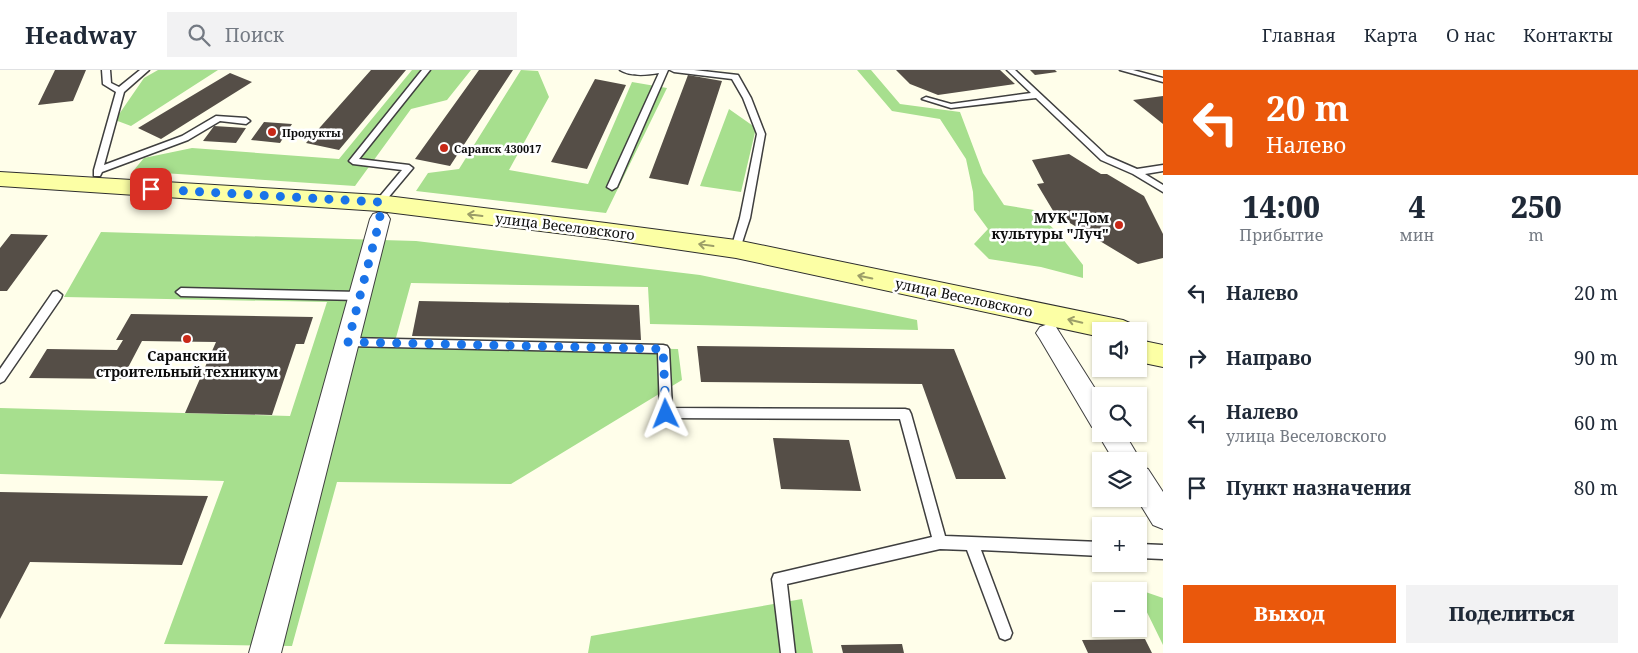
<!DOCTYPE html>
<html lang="ru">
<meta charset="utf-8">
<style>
body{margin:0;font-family:"Noto Serif",serif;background:#f2f2f3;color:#1f2937;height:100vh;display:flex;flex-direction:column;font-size:19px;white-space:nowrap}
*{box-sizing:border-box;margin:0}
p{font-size:16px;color:#747a83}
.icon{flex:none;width:28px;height:28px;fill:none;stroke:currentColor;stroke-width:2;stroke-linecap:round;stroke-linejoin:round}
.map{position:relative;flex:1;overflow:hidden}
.details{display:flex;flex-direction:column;background:#fff;width:475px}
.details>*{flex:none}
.guide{background:#ea580c;color:#fff;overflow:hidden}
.tools{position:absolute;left:1092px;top:252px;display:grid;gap:10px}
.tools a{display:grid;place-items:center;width:55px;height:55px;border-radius:0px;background:#fff;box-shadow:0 1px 4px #0004;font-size:25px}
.pin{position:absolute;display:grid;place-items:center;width:42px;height:42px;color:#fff;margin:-21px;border-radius:10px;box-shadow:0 2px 8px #0006}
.me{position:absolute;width:55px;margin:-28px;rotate:358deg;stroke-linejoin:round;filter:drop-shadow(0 0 4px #0008)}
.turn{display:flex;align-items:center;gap:18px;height:105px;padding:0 20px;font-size:22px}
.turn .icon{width:65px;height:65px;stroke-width:2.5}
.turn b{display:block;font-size:35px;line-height:42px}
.eta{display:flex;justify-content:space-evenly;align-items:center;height:85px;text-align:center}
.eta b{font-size:30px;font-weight:800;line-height:35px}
.button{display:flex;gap:10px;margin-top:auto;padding:10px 20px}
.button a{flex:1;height:58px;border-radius:0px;background:#ea580c;color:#fff;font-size:20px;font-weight:800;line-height:58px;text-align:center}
.button a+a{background:#f2f2f3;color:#1f2937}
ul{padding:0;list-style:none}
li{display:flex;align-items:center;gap:15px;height:65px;padding:0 20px}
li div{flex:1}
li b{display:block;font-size:19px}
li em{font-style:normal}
header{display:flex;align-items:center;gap:30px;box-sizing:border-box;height:70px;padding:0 25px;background:#fff;border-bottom:1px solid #e0e1e3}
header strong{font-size:24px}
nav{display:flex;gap:28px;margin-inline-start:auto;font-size:18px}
.search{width:350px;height:45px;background:#f2f2f3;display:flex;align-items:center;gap:12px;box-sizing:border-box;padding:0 18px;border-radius:0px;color:#747a83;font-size:19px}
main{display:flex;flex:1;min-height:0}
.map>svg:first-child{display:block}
.forest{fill:#a7df8e}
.building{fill:#554e47}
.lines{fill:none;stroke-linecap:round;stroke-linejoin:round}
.lane-casing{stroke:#3f3f3f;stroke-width:3}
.street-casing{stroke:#3f3f3f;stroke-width:2}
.secondary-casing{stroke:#2e2e2e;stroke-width:2}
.lane{fill:#fff;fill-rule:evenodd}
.street{fill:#fff;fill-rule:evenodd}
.secondary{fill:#fcffa5;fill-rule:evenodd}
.oneway{stroke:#9c9e68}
.route{stroke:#1a73e8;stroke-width:9;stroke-dasharray:0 16.2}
.poi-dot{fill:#c82817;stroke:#fff;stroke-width:2}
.labels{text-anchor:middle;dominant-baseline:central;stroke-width:5;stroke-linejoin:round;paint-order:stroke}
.far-poi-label{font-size:11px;font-weight:bold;fill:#0c0c0c;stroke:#fff;text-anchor:start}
.poi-label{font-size:14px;font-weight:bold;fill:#0c0c0c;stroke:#fff;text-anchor:end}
.street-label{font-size:14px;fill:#0c0c0c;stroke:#fff}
</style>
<header>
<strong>Headway</strong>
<div class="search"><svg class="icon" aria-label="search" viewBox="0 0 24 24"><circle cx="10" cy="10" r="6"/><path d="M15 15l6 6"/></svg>Поиск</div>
<nav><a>Главная</a><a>Карта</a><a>О нас</a><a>Контакты</a></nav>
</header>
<main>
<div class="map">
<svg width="1163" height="583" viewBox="0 0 1163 583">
<rect width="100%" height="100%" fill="#fffeea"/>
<path class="forest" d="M158,0H218L131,56L115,50L144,8Z
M412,0H471L447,30L411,39L355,116L133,101L144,88L192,78L339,89Z
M521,0L538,1L549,27L509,100L588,114L632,12L667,18L606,143L416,121L428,103L459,99Z
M857,0H871L900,34L960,42L983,103L1004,135L1034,140L1059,164L1083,195V208L1041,197L989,189L974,174L988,159L974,140L973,122L966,89L940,49L892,41Z
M729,39L756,58L741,122L700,116Z
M101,162L416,171L700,205L917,250L918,260L650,254L648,217L411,213L394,275L678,279L682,310L511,414L337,412L292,576L164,574L224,411L0,404V338L290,346L327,232L64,227Z
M1134,518L1163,528V575L1139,526V521H1136Z
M802,529L813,583H588L591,566Z"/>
<path class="building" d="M55,0H86L73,31L38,35Z
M371,0H406L339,80L306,73Z
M479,0H513L450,96L415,89Z
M896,0H1000L1015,14L938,25L910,14Z
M1030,0H1055L1057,2L1035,5Z
M230,3L252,12L161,69L138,58Z
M688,5L722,11L688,115L649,108Z
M595,9L626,15L587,99L551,92Z
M1163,26V54L1133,30Z
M264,52L292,54L280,73L251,70Z
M214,56L246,58L236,73L203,71Z
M1069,84L1101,104H1107L1144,126L1163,164V188L1138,194L1055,144L1037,114L1044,113L1032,90Z
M11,164L48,165L7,221H0V178Z
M419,231L639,235L641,270L412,266Z
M131,244L313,247L304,274H296L272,345L185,343L216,272L142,271L122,309L29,308L47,279L117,280L123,270H116Z
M697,276L954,279L1006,409H956L922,314L701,312Z
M773,368L849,370L861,421L781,419Z
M0,422L208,426L182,495L30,492L0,549Z
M1145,569L1152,583H1088L1082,570Z
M902,574L904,583H843L841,575Z"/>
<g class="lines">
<g class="lane-casing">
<path id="lane" d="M102,0H110L111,13L119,17L140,0H149L124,22L104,95L182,66L216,46L246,48L250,51L246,54L220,51L188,70L102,102L100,106H94V100L116,22L103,14Z
M422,0H430L359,89L409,95L413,98L382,135H376V131L402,100L353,94L349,91Z
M620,0H668L617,117L612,120L607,117L659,3C647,5 631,7 620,0Z
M670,0H694L738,5L751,28L765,64L750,148L739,182L736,183L731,179L740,148L757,64L743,28L732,9L674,2Z
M1007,0H1015L1107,86L1137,99L1163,95V101L1145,104L1163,115V122L1133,104L1101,90L1036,28L951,38L922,29L926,27L951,34L1031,23Z
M1120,0H1133L1163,8V12Z
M181,218L360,222L365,226L360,230L181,226L176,222Z
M57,221L62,225L61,228L4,311L0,313V299L53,222Z
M348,268L663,275L667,276L669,279L672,338L905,339L909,340L911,344L945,466L1101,472V486L981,480L1012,563L1010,568L1005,570L1000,568L967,480L940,479L787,514L795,583H781L772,509L774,504L932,467L900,349L666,348L662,347L660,343L658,283L348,276L344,275L342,272L344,269Z
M1139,474L1163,475V489L1139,488Z"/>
</g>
<g class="street-casing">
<path id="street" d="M380,142L387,144L390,149L281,583H249L370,149L373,144Z
M1048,254L1056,257L1101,328V364H1125L1141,391L1139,396L1148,399L1163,422V459L1153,455L1137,429H1139V391H1114L1098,364L1100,360L1092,357L1040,269L1036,263L1040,257Z"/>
</g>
<g class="secondary-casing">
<path id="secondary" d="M0,102L379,125L606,153L736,170L1123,250L1132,254L1136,261H1101V267L736,188L606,169L379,141L0,116Z
M1139,270L1163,275V297L1139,292Z"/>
</g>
<use href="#lane" class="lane"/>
<use href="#street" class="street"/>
<use href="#secondary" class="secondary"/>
</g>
<defs><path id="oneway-shaft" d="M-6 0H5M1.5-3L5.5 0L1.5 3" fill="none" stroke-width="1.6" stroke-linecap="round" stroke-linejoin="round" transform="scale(1.25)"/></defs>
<g class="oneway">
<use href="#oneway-shaft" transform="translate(475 145) rotate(-173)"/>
<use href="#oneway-shaft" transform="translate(706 175) rotate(-172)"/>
<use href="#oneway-shaft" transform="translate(865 207) rotate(-168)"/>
<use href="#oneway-shaft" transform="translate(1075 251) rotate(-167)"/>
</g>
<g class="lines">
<path class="route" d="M151,119L379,132L380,149L348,272L663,279L666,344"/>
</g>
<g class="poi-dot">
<circle cx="272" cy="62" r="5"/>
<circle cx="444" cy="78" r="5"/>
<circle cx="1119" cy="155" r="5"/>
<circle cx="187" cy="269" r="5"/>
</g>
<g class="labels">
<g class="far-poi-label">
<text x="282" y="62">Продукты</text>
<text x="454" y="78">Саранск 430017</text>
</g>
<g class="poi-label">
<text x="1109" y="147">МУК "Дом<tspan x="1109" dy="16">культуры "Луч"</tspan></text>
<text x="187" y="285" text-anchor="middle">Саранский<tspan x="187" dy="16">строительный техникум</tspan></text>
</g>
<g class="street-label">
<text transform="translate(565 156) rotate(7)">улица Веселовского</text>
<text transform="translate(964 227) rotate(12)">улица Веселовского</text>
</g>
</g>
</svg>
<div class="tools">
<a><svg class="icon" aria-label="sound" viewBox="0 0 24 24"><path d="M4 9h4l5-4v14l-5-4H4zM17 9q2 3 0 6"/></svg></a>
<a><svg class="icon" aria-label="search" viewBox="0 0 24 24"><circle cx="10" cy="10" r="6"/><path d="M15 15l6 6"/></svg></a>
<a><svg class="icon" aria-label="layers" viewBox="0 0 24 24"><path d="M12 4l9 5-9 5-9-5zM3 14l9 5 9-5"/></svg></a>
<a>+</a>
<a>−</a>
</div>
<div class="pin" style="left:151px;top:119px;background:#d93025"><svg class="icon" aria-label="arrive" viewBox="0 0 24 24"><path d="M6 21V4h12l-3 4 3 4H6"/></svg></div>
<svg class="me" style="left:666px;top:344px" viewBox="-20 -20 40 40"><path d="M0-17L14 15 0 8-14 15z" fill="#1a73e8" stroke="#fff" stroke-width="4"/></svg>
</div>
<section class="details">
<div class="guide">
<div class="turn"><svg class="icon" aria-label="left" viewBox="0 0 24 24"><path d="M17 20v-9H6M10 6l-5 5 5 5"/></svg><div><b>20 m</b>Налево</div></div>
</div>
<div class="eta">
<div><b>14:00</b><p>Прибытие</p></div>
<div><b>4</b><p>мин</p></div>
<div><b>250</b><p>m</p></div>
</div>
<ul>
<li><svg class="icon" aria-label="left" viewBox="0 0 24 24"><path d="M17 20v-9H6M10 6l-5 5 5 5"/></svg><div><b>Налево</b></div><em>20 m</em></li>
<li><svg class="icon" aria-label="right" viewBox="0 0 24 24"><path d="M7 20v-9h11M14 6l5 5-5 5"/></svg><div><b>Направо</b></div><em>90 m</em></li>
<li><svg class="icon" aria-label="left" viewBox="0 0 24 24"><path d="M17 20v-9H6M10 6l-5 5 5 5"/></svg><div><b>Налево</b><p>улица Веселовского</p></div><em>60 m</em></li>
<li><svg class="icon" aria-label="arrive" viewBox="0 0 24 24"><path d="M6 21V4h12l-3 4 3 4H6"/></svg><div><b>Пункт назначения</b></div><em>80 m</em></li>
</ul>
<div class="button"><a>Выход</a><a>Поделиться</a></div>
</section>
</main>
